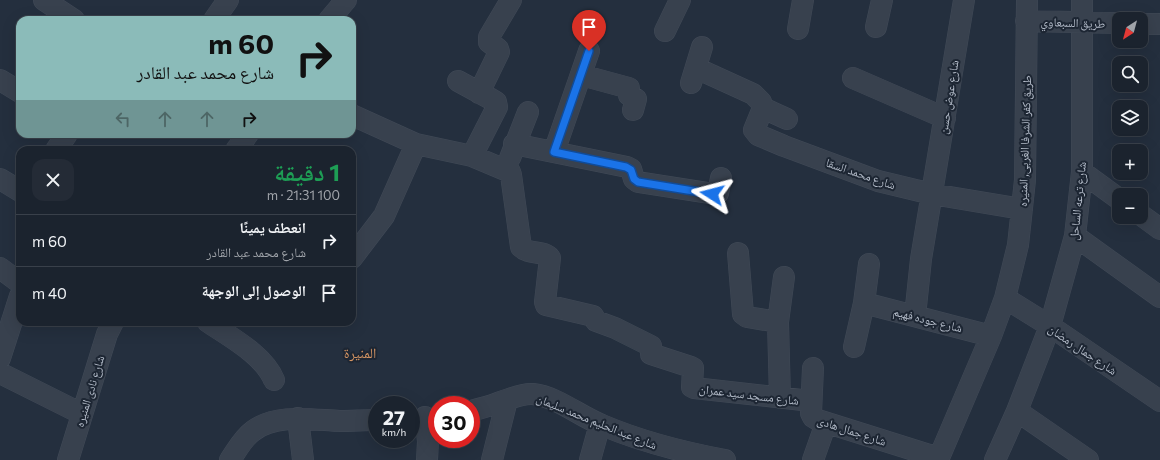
<!DOCTYPE html>
<html lang="ar">
<meta charset="utf-8">
<style>
body{margin:0;font-family:Commissioner,"Noto Naskh Arabic",sans-serif;background:#242b36;color:#f1f3f6;direction:rtl;height:100vh;display:flex;flex-direction:column;font-size:15px;white-space:nowrap}
*{box-sizing:border-box;margin:0}
p{font-size:13px;color:#a0a4aa}
.icon{flex:none;width:22px;height:22px;fill:none;stroke:currentColor;stroke-width:2;stroke-linecap:round;stroke-linejoin:round}
.map{position:relative;flex:1;overflow:hidden;direction:ltr}
.sheet{position:absolute;left:16px;top:146px;width:340px;height:180px;display:flex;flex-direction:column;background:#1b232e;border-radius:12px;box-shadow:0 4px 16px #0002,0 0 0 1px #39404a;direction:rtl}
.sheet>*{flex:none}
.guide{position:absolute;left:16px;top:16px;width:340px;height:122px;border-radius:12px;box-shadow:0 4px 16px #0002,0 0 0 1px #39404a;direction:rtl;background:#8bbbb9;color:#111;overflow:hidden}
.needle{width:26px;rotate:216deg}
.controls{position:absolute;left:1112px;top:12px;display:grid;gap:8px}
.controls a{display:grid;place-items:center;width:36px;height:36px;border-radius:8px;background:#1b232e;box-shadow:0 4px 16px #0002,0 0 0 1px #39404a;font-size:20px}
.speed{position:absolute;left:368px;top:396px;display:flex;gap:8px;font-size:20px;font-weight:700;text-align:center}
.speed>*{display:grid;place-content:center;width:52px;height:52px;border-radius:50%;background:#1b232e;box-shadow:0 4px 16px #0002,0 0 0 1px #39404a;line-height:1}
.speed small{font-size:10px;font-weight:400}
.speed .limit{border:6px solid #d22;background:#fff;color:#111}
.pin{position:absolute;display:grid;place-items:center;width:34px;height:34px;color:#fff;margin:-41px -17px;border-radius:50% 50% 50% 0;rotate:-45deg;box-shadow:0 0 4px #0007}
.pin .icon{rotate:45deg}
.me{position:absolute;width:44px;margin:-22px;rotate:279deg;stroke-linejoin:round;filter:drop-shadow(0 0 3px #0008)}
.turn{display:flex;align-items:center;gap:14px;height:84px;padding:0 16px;font-size:18px}
.turn .icon{width:52px;height:52px;stroke-width:2.5}
.turn b{display:block;font-size:28px;line-height:34px}
.lanes{display:flex;align-items:center;height:38px;padding:0 16px;background:#0003;justify-content:center;gap:20px;direction:ltr}
.lanes .off{opacity:.35}
.round{display:grid;place-items:center;flex:none;width:42px;height:42px;border-radius:12px;background:#242b36}
.head{display:flex;align-items:center;justify-content:space-between;height:68px;padding:0 16px}
h1{font-size:24px;font-weight:700;line-height:30px;color:#1e9e55}
ul{padding:0;list-style:none}
li{display:flex;align-items:center;gap:12px;height:52px;padding:0 16px;border-top:1px solid #39404a}
li div{flex:1}
li b{display:block;font-size:15px}
li em{font-style:normal}
.map>svg:first-child{display:block}
.lines{fill:none;stroke-linecap:round;stroke-linejoin:round}
.minor-casing{stroke:#414a57;stroke-width:22}
.minor{stroke:#38414e;stroke-width:21}
.route-casing{stroke:#114b97;stroke-width:10}
.route{stroke:#1a73e8;stroke-width:7}
.labels{text-anchor:middle;dominant-baseline:central;stroke-width:4;stroke-linejoin:round;paint-order:stroke}
.street-label{font-size:12px;fill:#b4bcc9;stroke:#1d2633}
.quarter-label{font-size:14px;fill:#d59563;stroke:#1d2633}
</style>
<div class="map">
<svg width="1160" height="460" viewBox="0 0 1160 460">
<rect width="100%" height="100%" fill="#242f3e"/>
<g class="lines">
<g class="minor-casing">
<path id="minor" d="M44,0L74,20
M214,20L228,0
M329,20L346,0
M1026,21L1119,23
M1141,24H1160
M876,27L882,0
M798,29L803,0
M665,31L680,0
M696,68L753,94L761,102L763,108L754,130L758,135L784,146L878,181L932,194L1022,209
M581,75L629,88V95L636,99L633,110
M853,78L945,118
M0,80L20,92
M458,81L491,99L496,102L497,107L472,156
M691,83L702,47
M479,93L499,52L498,49L489,42V37L511,0
M763,108L787,119
M352,115L416,144L472,156L510,172L511,175L521,247C529,255 544,250 550,258L545,302L546,305L593,316L596,321L615,328L651,346V354L691,367L693,368L692,387L694,388L811,401
M514,144L627,167L631,169L634,179L638,182L715,194L718,193L721,178
M56,150L67,134
M236,150L248,134
M554,152L589,51
M510,158L528,112
M1082,172L1119,199
M0,179L20,191
M1141,215L1160,229
M1075,236L1160,297
M738,253L743,314L747,317L778,322
M352,258L384,216L416,144
M0,268L20,283
M1005,298L1050,326L1160,401
M864,303L991,336
M915,316L921,259L964,0
M208,322C230,337 264,355 274,380
M854,347L864,303L869,264
M0,358L20,296
M813,368L811,413L813,417L818,420L939,458
M0,373L82,414
M780,398L778,322L784,277
M471,411C481,408 491,406 500,402C511,399 521,393 533,394C558,397 579,416 602,425C642,442 682,452 725,460
M1017,411L1088,460
M425,417L428,441L427,460
M298,418L303,460
M68,460L107,334L113,322
M230,460C237,450 243,438 253,431C276,413 313,420 340,421C352,421 365,420 377,420
M492,460L507,400
M590,460L600,424
M813,460L826,423
M938,460L991,336L1005,298L1018,245L1025,180L1027,0
M995,460L1017,411L1050,326L1075,236L1082,172V0"/>
</g>
<use href="#minor" class="minor"/>
</g>
<g class="lines">
<g class="route-casing">
<path id="route" d="M589,51L554,152L626,167L631,170L634,179L638,182L712,194"/>
</g>
<use href="#route" class="route"/>
</g>
<g class="labels">
<g class="street-label">
<text transform="translate(1073 22) rotate(2)">طريق السبعاوي</text>
<text transform="translate(948 97) rotate(-81)">شارع عوض حسن</text>
<text transform="translate(1024 141) rotate(-88)">طريق كفر الشرفا الغربى, المنيره</text>
<text transform="translate(861 173) rotate(19)">شارع محمد السقا</text>
<text transform="translate(1077 201) rotate(-84)">شارع ترعه الساحل</text>
<text transform="translate(928 319) rotate(14)">شارع جوده فهيم</text>
<text transform="translate(1083 349) rotate(34)">شارع جمال رمضان</text>
<text transform="translate(89 391) rotate(-73)">شارع نادى المنيره</text>
<text transform="translate(749 394) rotate(7)">شارع مسجد سيد عمران</text>
<text transform="translate(597 421) rotate(22)">شارع عبد الحليم محمد سليمان</text>
<text transform="translate(852 430) rotate(18)">شارع جمال هادى</text>
</g>
<g class="quarter-label">
<text x="360" y="352">المنيرة</text>
</g>
</g>
</svg>
<div class="controls">
<a><svg class="needle" viewBox="-14 -14 28 28"><path d="M0-13l5 13h-10z" fill="#e53935"/><path d="M0 13l5-13h-10z" fill="#a0a4aa"/></svg></a>
<a><svg class="icon" aria-label="search" viewBox="0 0 24 24"><circle cx="10" cy="10" r="6"/><path d="M15 15l6 6"/></svg></a>
<a><svg class="icon" aria-label="layers" viewBox="0 0 24 24"><path d="M12 4l9 5-9 5-9-5zM3 14l9 5 9-5"/></svg></a>
<a>+</a>
<a>−</a>
</div>
<div class="speed"><div>27<small>km/h</small></div><div class="limit">30</div></div>
<div class="pin" style="left:589px;top:51px;background:#d93025"><svg class="icon" aria-label="arrive" viewBox="0 0 24 24"><path d="M6 21V4h12l-3 4 3 4H6"/></svg></div>
<svg class="me" style="left:712px;top:194px" viewBox="-20 -20 40 40"><path d="M0-17L14 15 0 8-14 15z" fill="#1a73e8" stroke="#fff" stroke-width="4"/></svg>
<div class="guide">
<div class="turn"><svg class="icon" aria-label="right" viewBox="0 0 24 24"><path d="M7 20v-9h11M14 6l5 5-5 5"/></svg><div><b>60 m</b>شارع محمد عبد القادر</div></div>
<div class="lanes"><svg class="icon off" aria-label="left" viewBox="0 0 24 24"><path d="M17 20v-9H6M10 6l-5 5 5 5"/></svg><svg class="icon off" aria-label="ahead" viewBox="0 0 24 24"><path d="M12 20V5M6 11l6-6 6 6"/></svg><svg class="icon off" aria-label="ahead" viewBox="0 0 24 24"><path d="M12 20V5M6 11l6-6 6 6"/></svg><svg class="icon" aria-label="right" viewBox="0 0 24 24"><path d="M7 20v-9h11M14 6l5 5-5 5"/></svg></div>
</div>
<section class="sheet">
<div class="head"><div><h1>1 دقيقة</h1><p>100 m · 21:31</p></div><a class="round"><svg class="icon" aria-label="close" viewBox="0 0 24 24"><path d="M6 6l12 12M18 6L6 18"/></svg></a></div>
<ul>
<li><svg class="icon" aria-label="right" viewBox="0 0 24 24"><path d="M7 20v-9h11M14 6l5 5-5 5"/></svg><div><b>انعطف يمينًا</b><p>شارع محمد عبد القادر</p></div><em>60 m</em></li>
<li><svg class="icon" aria-label="arrive" viewBox="0 0 24 24"><path d="M6 21V4h12l-3 4 3 4H6"/></svg><div><b>الوصول إلى الوجهة</b></div><em>40 m</em></li>
</ul>
</section>
</div>
